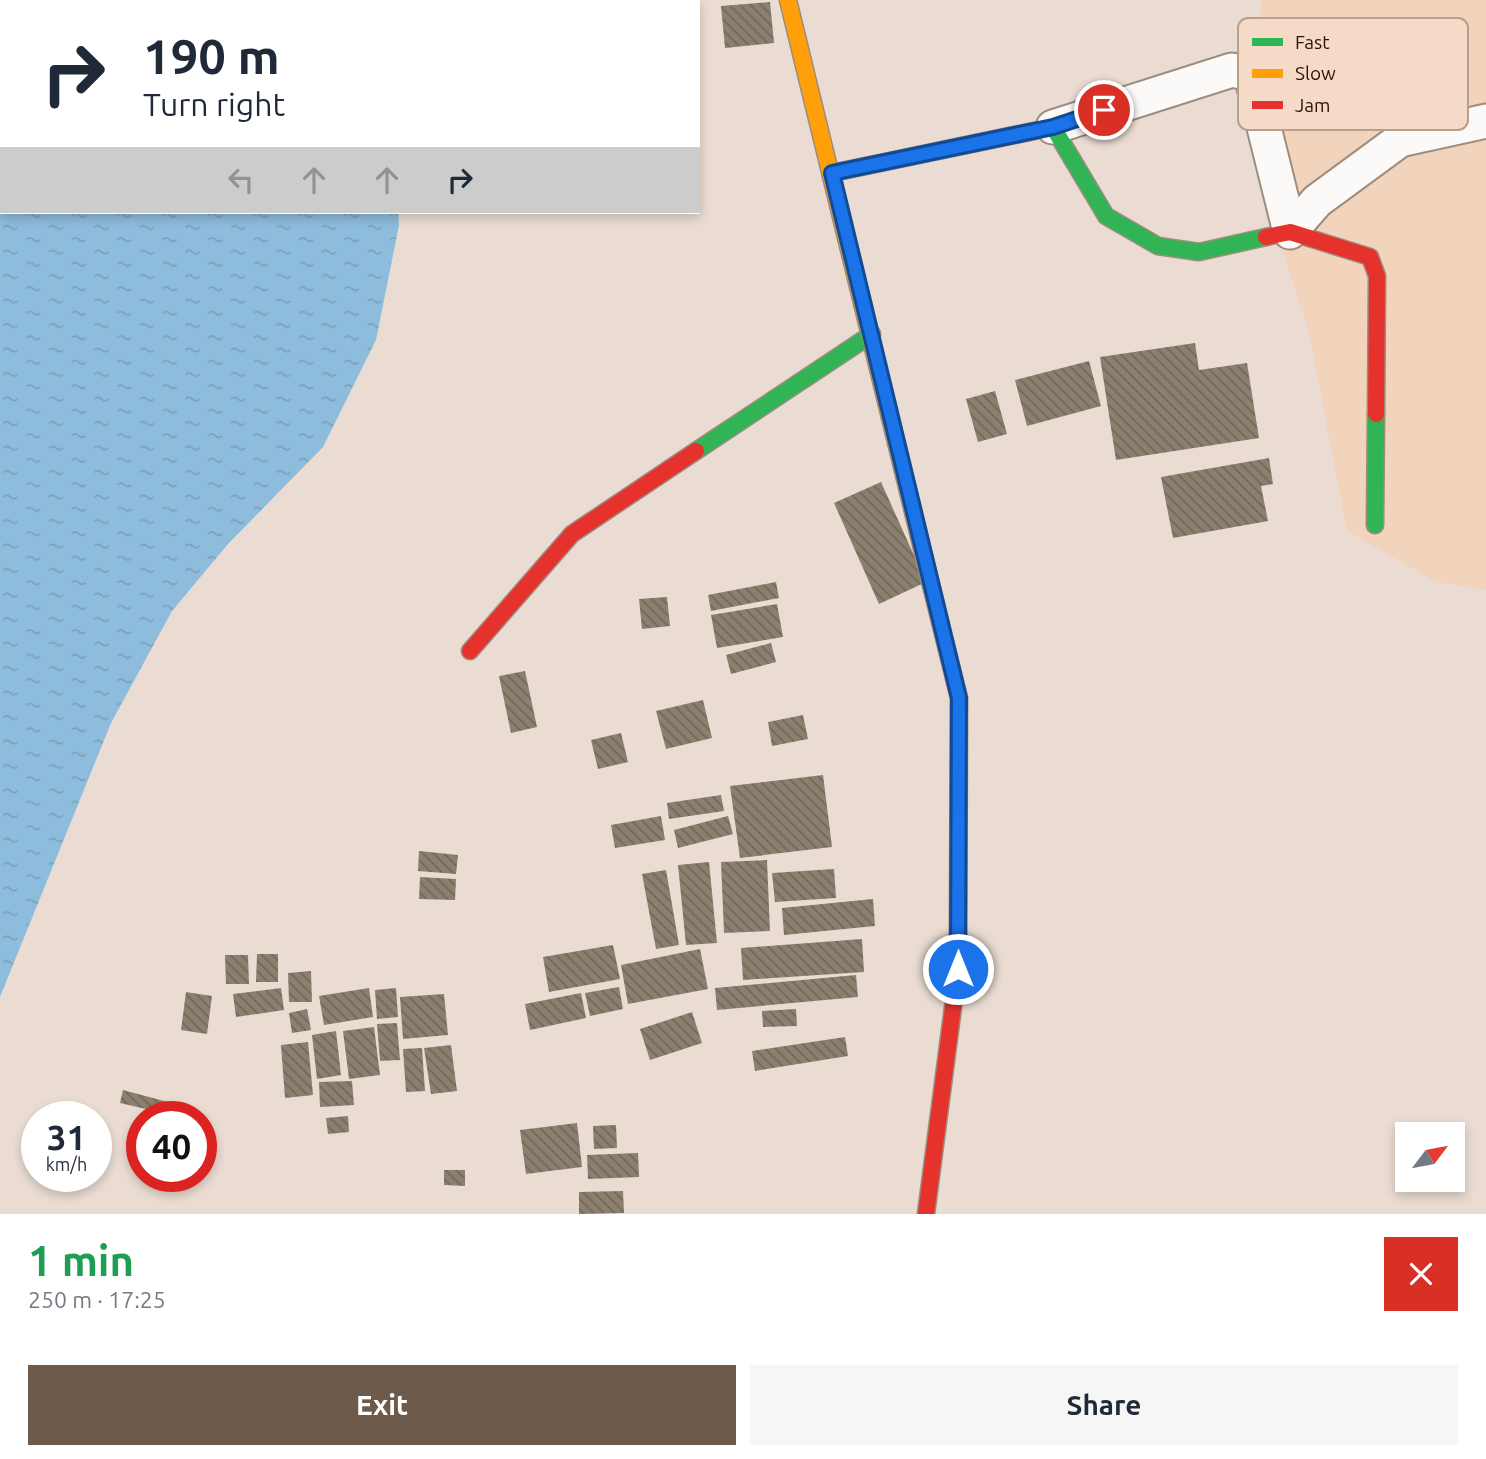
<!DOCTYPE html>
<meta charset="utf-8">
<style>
body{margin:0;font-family:Ubuntu,sans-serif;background:#f6f6f7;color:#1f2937;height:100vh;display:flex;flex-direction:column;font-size:26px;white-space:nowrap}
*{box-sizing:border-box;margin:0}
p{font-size:23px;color:#747a83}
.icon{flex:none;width:38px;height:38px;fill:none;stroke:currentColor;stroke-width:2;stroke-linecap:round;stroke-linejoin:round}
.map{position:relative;height:1214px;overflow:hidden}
.details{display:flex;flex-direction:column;background:#fff;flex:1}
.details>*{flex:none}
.guide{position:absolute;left:0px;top:0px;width:700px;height:214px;box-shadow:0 4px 10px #0003;background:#fff;color:#1f2937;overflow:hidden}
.needle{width:46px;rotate:58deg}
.controls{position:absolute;left:1395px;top:1122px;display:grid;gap:14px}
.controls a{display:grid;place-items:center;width:70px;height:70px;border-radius:0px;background:#fff;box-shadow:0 4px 10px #0003;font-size:35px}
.speed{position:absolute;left:21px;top:1101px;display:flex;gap:14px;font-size:35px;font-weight:700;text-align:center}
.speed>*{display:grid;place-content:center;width:91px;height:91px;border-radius:50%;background:#fff;box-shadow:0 4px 10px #0003;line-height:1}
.speed small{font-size:18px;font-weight:400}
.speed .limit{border:10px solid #d22;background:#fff;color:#111}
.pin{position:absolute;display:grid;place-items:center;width:60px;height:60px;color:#fff;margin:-30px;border:4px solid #fff;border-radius:50%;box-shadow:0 2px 7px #0007}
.me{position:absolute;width:77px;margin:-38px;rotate:0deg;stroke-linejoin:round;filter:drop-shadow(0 0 5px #0008)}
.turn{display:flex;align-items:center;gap:24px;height:147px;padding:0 28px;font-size:32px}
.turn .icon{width:91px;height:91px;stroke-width:2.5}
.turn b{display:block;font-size:49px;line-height:60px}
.lanes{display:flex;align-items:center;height:66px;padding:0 28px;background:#0003;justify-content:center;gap:35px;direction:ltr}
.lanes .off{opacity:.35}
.round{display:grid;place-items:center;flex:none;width:74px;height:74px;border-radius:0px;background:#f6f6f7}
.overview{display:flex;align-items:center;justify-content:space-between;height:119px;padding:0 28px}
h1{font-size:42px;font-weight:700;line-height:52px;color:#1e9e55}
.action{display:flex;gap:14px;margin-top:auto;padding:14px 28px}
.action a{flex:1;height:80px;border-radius:0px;background:#6e5a4a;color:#fff;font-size:28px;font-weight:700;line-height:80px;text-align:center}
.action a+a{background:#f6f6f7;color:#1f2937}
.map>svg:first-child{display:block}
.built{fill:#f2d4bd}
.water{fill:url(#water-ripples)}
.building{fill:url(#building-back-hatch)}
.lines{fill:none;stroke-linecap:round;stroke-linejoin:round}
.street-casing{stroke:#9e8d7e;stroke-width:37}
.fast-casing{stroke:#9e8d7e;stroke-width:19}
.slow-casing{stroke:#9e8d7e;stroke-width:19}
.jam-casing{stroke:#9e8d7e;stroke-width:19}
.street{stroke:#fcfaf8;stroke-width:33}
.fast{stroke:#30b455;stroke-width:16}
.slow{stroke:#ff9f0a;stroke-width:16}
.jam{stroke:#e5322d;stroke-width:16}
.route-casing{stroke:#114b97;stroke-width:18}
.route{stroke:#1a73e8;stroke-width:12}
.key{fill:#f5dbc7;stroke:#b89f8c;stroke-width:2}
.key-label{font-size:19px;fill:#2b1401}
</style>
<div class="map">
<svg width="1486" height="1214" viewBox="0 0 1486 1214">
<defs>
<pattern id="water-ripples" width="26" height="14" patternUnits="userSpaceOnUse" patternTransform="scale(1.75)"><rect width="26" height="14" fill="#8ebcdc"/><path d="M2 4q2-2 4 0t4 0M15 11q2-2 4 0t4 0" fill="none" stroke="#7ba1bb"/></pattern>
<pattern id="building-back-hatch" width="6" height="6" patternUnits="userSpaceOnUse" patternTransform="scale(1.75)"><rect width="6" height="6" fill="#8b806f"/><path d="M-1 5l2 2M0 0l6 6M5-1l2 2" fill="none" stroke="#726859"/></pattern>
</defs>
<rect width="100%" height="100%" fill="#eadcd2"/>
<path class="built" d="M1261,0H1486V590L1436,582L1347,531L1309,334L1256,166Z"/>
<path class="water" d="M0,0L373,2H2V212H398L399,225L376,340L323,447L228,544L172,611L111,723L0,997Z"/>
<path class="building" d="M770,2L774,43L725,48L721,6Z
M1195,343L1199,370L1247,363L1259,438L1116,460L1100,357Z
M1089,361L1101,406L1027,426L1015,380Z
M995,391L1007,434L978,442L966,399Z
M1269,458L1273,484L1261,486L1268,521L1173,538L1161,477Z
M881,482L926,582L879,604L834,503Z
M776,582L779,598L711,611L708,595Z
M667,597L670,626L642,629L639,599Z
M777,604L783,637L717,648L711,615Z
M771,643L776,662L731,674L726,655Z
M525,671L537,727L511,733L499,676Z
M703,700L712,738L666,749L656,711Z
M803,715L808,739L772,746L768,722Z
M621,733L628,762L598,769L591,740Z
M823,775L832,847L740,858L730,786Z
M721,795L724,811L669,819L667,803Z
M661,816L665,840L615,848L611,825Z
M728,816L733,834L678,848L674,830Z
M419,851L458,855L456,874L418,871Z
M767,860L770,931L724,933L721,862Z
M709,862L717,943L686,945L678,865Z
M834,869L836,898L775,902L772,873Z
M666,870L679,945L656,949L642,874Z
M420,877L456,879L455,900L419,899Z
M873,899L875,926L784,935L782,908Z
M862,939L864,972L743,980L741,948Z
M613,945L620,979L549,992L543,957Z
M700,949L708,989L628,1004L621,965Z
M257,954H278V982H256Z
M225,955H248L249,984H226Z
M311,971L312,1002H289L288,973Z
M856,975L858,997L717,1010L715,988Z
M619,987L623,1009L590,1016L585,993Z
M281,988L284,1010L236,1017L233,994Z
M369,988L373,1017L324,1025L319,996Z
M396,988L398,1017L377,1019L375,990Z
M186,992L212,996L207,1034L181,1030Z
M581,993L586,1018L530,1030L525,1004Z
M444,994L448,1035L403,1039L400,997Z
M307,1009L311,1030L292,1033L289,1013Z
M796,1009L797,1026L763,1027L762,1011Z
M692,1012L702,1043L650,1060L640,1029Z
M397,1023L400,1060L380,1061L377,1024Z
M374,1027L380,1075L349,1079L343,1031Z
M336,1031L341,1075L317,1079L312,1035Z
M845,1037L848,1056L755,1071L752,1051Z
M308,1042L313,1095L285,1098L281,1045Z
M451,1045L457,1091L431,1094L424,1048Z
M422,1048L425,1091L406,1092L403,1049Z
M352,1081L354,1105L320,1107L319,1082Z
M123,1090L179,1105L176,1116L120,1103Z
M348,1116L349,1132L328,1134L326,1118Z
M577,1123L582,1167L526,1174L520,1130Z
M616,1125L617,1148L594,1149L593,1126Z
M638,1153L639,1177L588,1179L587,1155Z
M444,1170H465V1186L444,1185Z
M623,1191L624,1213L579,1214V1192Z"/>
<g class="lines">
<g class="street-casing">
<path id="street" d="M447,2L463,0
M1053,127L1232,70L1245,73L1252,79L1290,232
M1290,232L1317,201L1400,140L1486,121"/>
</g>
<g class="fast-casing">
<path id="fast" d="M832,173L1053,127L1106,216L1158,246L1199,252L1266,237
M696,451L872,334
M1375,525L1376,414
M926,565L959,698L958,935"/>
</g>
<g class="slow-casing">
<path id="slow" d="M788,0L926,565"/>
</g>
<g class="jam-casing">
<path id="jam" d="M1266,237L1290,232L1370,257L1377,276L1376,414
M470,651L572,534L696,451
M926,1214L958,969V935"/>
</g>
<use href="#street" class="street"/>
<use href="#fast" class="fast"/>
<use href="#slow" class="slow"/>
<use href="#jam" class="jam"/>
</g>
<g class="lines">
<g class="route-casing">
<path id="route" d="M958,969L959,698L832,173L1053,127L1104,110"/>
</g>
<use href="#route" class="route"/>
</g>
<rect x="1238" y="18" width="230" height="112" rx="10" class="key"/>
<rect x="1252" y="38" width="31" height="8" fill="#30b455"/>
<rect x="1252" y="69" width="31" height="9" fill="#ff9f0a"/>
<rect x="1252" y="101" width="31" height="8" fill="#e5322d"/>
<g class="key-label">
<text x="1295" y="49">Fast</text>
<text x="1295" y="80">Slow</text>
<text x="1295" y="112">Jam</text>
</g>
</svg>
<div class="controls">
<a><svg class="needle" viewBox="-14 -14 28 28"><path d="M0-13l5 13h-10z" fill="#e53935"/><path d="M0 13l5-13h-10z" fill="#747a83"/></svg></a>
</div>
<div class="speed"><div>31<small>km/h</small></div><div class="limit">40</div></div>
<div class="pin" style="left:1104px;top:110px;background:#d93025"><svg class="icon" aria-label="arrive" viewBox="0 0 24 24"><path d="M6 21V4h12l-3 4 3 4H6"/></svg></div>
<svg class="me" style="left:958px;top:969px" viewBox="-20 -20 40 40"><circle r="17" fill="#1a73e8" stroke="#fff" stroke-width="3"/><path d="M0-11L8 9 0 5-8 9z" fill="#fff"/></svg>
<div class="guide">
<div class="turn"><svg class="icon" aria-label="right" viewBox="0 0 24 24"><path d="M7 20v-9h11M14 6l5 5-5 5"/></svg><div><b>190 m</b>Turn right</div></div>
<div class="lanes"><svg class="icon off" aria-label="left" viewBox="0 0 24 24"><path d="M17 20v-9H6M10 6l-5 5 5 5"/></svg><svg class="icon off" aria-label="ahead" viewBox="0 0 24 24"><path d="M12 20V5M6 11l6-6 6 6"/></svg><svg class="icon off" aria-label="ahead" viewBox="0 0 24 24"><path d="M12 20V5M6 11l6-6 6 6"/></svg><svg class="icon" aria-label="right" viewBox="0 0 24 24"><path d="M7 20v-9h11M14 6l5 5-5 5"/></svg></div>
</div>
</div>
<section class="details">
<div class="overview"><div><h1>1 min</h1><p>250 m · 17:25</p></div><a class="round" style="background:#d93025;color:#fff"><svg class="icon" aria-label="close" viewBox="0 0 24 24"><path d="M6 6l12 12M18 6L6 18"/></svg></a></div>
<div class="action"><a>Exit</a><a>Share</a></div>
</section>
